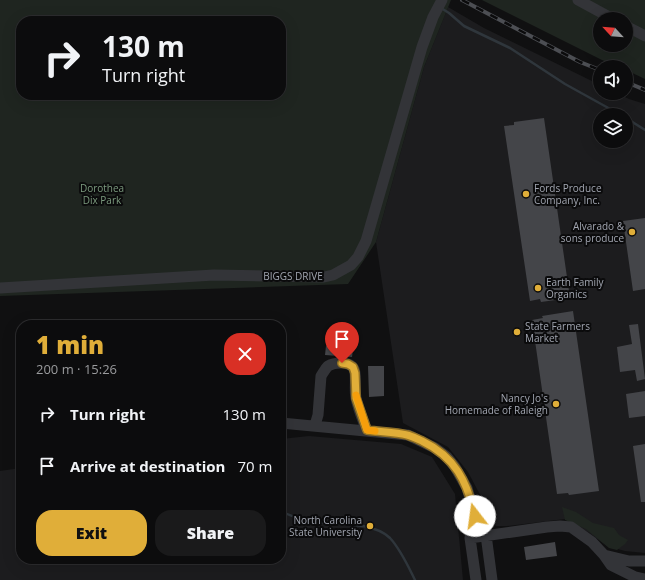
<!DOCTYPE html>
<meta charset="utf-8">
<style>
body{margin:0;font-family:"Open Sans",sans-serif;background:#1a1a1b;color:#f1f3f6;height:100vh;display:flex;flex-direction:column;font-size:15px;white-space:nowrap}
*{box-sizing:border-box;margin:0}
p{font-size:13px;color:#9a9b9d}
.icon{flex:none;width:22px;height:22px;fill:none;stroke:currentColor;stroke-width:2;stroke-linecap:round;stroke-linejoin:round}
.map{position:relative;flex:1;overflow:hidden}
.details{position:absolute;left:16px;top:320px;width:270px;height:244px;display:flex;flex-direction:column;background:#0c0c0d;border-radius:16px;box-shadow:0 4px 16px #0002,0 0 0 1px #2c2c2e}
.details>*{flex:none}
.banner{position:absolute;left:16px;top:16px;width:270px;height:84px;border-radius:16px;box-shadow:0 4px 16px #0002,0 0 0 1px #2c2c2e;background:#0c0c0d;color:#f1f3f6;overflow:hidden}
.needle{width:26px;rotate:296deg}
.controls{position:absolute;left:593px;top:12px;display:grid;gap:8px}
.controls a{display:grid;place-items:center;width:40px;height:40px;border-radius:50%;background:#0c0c0d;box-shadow:0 4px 16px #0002,0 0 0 1px #2c2c2e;font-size:20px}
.pin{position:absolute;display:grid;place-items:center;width:34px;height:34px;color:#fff;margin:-41px -17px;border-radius:50% 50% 50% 0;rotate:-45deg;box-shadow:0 0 4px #0007}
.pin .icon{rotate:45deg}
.me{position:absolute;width:44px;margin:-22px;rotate:345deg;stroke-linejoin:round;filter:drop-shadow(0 0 3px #0008)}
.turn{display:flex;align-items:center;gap:14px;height:84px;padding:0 20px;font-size:18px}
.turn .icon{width:52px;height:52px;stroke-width:2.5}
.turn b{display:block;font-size:28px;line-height:34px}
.round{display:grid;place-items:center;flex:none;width:42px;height:42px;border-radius:16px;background:#1a1a1b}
.headline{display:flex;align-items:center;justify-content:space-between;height:68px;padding:0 20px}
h1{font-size:24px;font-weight:800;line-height:30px;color:#e0ae39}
.primary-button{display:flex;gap:8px;margin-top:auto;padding:8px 20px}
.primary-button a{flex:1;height:46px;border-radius:16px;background:#e0ae39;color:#111;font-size:16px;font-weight:800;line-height:46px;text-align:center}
.primary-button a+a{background:#1a1a1b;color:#f1f3f6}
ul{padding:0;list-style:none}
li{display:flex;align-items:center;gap:12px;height:52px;padding:0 20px}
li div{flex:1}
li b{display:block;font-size:15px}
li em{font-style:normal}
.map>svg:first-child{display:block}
.built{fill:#1c1c1e;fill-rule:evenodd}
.green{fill:#1f2520;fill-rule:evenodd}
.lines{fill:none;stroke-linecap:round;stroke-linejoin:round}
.stream{stroke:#2f363c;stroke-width:2.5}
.building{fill:#444549}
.minor{stroke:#333438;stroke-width:11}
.rail-casing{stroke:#4c4e53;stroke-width:4}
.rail{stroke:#0b0b0c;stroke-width:2.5;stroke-dasharray:8;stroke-linecap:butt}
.route-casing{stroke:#927125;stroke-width:10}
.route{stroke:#e0ae39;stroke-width:7}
.slow{stroke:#f59e0b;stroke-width:7}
.poi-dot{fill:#e0ae39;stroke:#0b0b0c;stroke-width:1.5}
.labels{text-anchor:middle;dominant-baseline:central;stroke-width:4;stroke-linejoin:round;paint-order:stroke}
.park-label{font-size:10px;fill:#7b9a7e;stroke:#0b0b0c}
.poi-label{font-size:10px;fill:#a2a6b1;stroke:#0b0b0c;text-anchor:start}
.street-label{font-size:10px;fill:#a2a6b1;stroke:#0b0b0c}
</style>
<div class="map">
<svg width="645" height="580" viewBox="0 0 645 580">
<rect width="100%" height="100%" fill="#101011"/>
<path class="built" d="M448,7L484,28L600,85V93H617L629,99L645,104V553L625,551L607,546L588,532L565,519L507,526H496L489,521L487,508L468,472L448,447L403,423L376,242L424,67ZM600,115H626V141H600Z
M309,436L401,444L432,457L455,494L463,580H0V471L21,468V559H281V439Z"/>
<path class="green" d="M0,0H451L424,67L376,242L348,284L0,296ZM21,21H281V95H21Z
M482,0H645V79L626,70V67H618L602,60ZM600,19H626V45H600Z
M562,507L576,512L593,523L614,528L619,535L628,540L625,544L617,550L609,548L586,529L565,520Z"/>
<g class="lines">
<path class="stream" d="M441,8L449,13L464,26L510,48L565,84L621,115
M626,118L645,130
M281,511C290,516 303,520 313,522C336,525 372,521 390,538C401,550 408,566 415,580"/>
</g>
<path class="building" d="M544,118L570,298L541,302L540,299L530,301L504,126L514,125V122Z
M645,218V289L633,291L623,221Z
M573,311L599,491L569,495L568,493L557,494L532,320L543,318L542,316Z
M638,324L645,379L637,381L635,370L620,372L617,347L632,344L629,325Z
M326,346L353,349L352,357L325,355Z
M368,366H384V396L369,397Z
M645,391V416L629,418L626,394Z
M645,444V502H641L633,446Z
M555,542L557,556L526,560L524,547Z"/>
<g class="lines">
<path class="minor" d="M578,0L613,19
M626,26L645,36
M0,288L214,275L324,277L333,275L351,265L358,257L366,241L422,47L433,17L442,0
M281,423L408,435L435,448L447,457L455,467L467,488L475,516L486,535L492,580
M315,425L318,415L321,376C323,373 325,369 328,366C335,362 350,361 354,369C357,376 354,389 356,398C358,409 363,420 367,431
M475,516L470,538L476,580
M470,538L547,527L560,526L571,527L592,542L604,555L611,565L635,577L645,579
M604,555L629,561H645"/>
<g class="rail-casing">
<path id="rail" d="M462,0L580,62L600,70
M626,82L645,90"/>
</g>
<use href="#rail" class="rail"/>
</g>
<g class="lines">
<g class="route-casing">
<path id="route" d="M342,363L348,364L353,367L355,373L356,398L367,430C380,432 395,432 407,435C412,436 417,439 422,441C455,457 467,481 475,516"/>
</g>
<use href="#route" class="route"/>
<path class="slow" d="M356,395L367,430L375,431"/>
</g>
<g class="poi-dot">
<circle cx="526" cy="194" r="4"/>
<circle cx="632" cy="232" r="4"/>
<circle cx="538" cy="288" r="4"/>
<circle cx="517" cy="332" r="4"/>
<circle cx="556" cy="404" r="4"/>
<circle cx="370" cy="526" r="4"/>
</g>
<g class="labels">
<g class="park-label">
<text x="102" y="188">Dorothea<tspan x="102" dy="12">Dix Park</tspan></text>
</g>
<g class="poi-label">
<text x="534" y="188">Fords Produce<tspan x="534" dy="12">Company, Inc.</tspan></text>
<text x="624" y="226" text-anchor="end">Alvarado &amp;<tspan x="624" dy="12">sons produce</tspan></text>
<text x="546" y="282">Earth Family<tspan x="546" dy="12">Organics</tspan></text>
<text x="525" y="326">State Farmers<tspan x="525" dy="12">Market</tspan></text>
<text x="548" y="398" text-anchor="end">Nancy Jo's<tspan x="548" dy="12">Homemade of Raleigh</tspan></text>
<text x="362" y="520" text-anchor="end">North Carolina<tspan x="362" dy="12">State University</tspan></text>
</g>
<g class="street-label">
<text x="293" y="276">BIGGS DRIVE</text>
</g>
</g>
</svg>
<div class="controls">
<a><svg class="needle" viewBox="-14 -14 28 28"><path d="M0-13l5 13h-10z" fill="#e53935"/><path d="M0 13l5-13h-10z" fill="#9a9b9d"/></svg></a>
<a><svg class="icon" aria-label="sound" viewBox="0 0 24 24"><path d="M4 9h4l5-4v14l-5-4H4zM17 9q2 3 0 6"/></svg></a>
<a><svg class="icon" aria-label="layers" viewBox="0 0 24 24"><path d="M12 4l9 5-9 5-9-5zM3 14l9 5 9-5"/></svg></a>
</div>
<div class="pin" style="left:342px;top:363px;background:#d93025"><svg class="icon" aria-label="arrive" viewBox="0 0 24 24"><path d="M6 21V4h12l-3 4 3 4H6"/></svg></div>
<svg class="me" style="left:475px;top:516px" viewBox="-20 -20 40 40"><circle r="19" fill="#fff"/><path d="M0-13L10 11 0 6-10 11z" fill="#e0ae39"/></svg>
<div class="banner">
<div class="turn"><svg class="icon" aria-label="right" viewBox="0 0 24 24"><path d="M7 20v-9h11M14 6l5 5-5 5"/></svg><div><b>130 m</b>Turn right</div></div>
</div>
<section class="details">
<div class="headline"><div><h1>1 min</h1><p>200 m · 15:26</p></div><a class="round" style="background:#d93025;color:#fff"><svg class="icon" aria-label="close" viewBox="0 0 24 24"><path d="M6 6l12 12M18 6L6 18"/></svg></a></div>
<ul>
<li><svg class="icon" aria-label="right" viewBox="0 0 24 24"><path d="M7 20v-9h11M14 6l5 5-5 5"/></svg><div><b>Turn right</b></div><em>130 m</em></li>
<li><svg class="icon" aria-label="arrive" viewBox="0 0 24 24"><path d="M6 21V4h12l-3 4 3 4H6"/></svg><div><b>Arrive at destination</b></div><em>70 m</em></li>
</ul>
<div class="primary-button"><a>Exit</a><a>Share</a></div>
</section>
</div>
